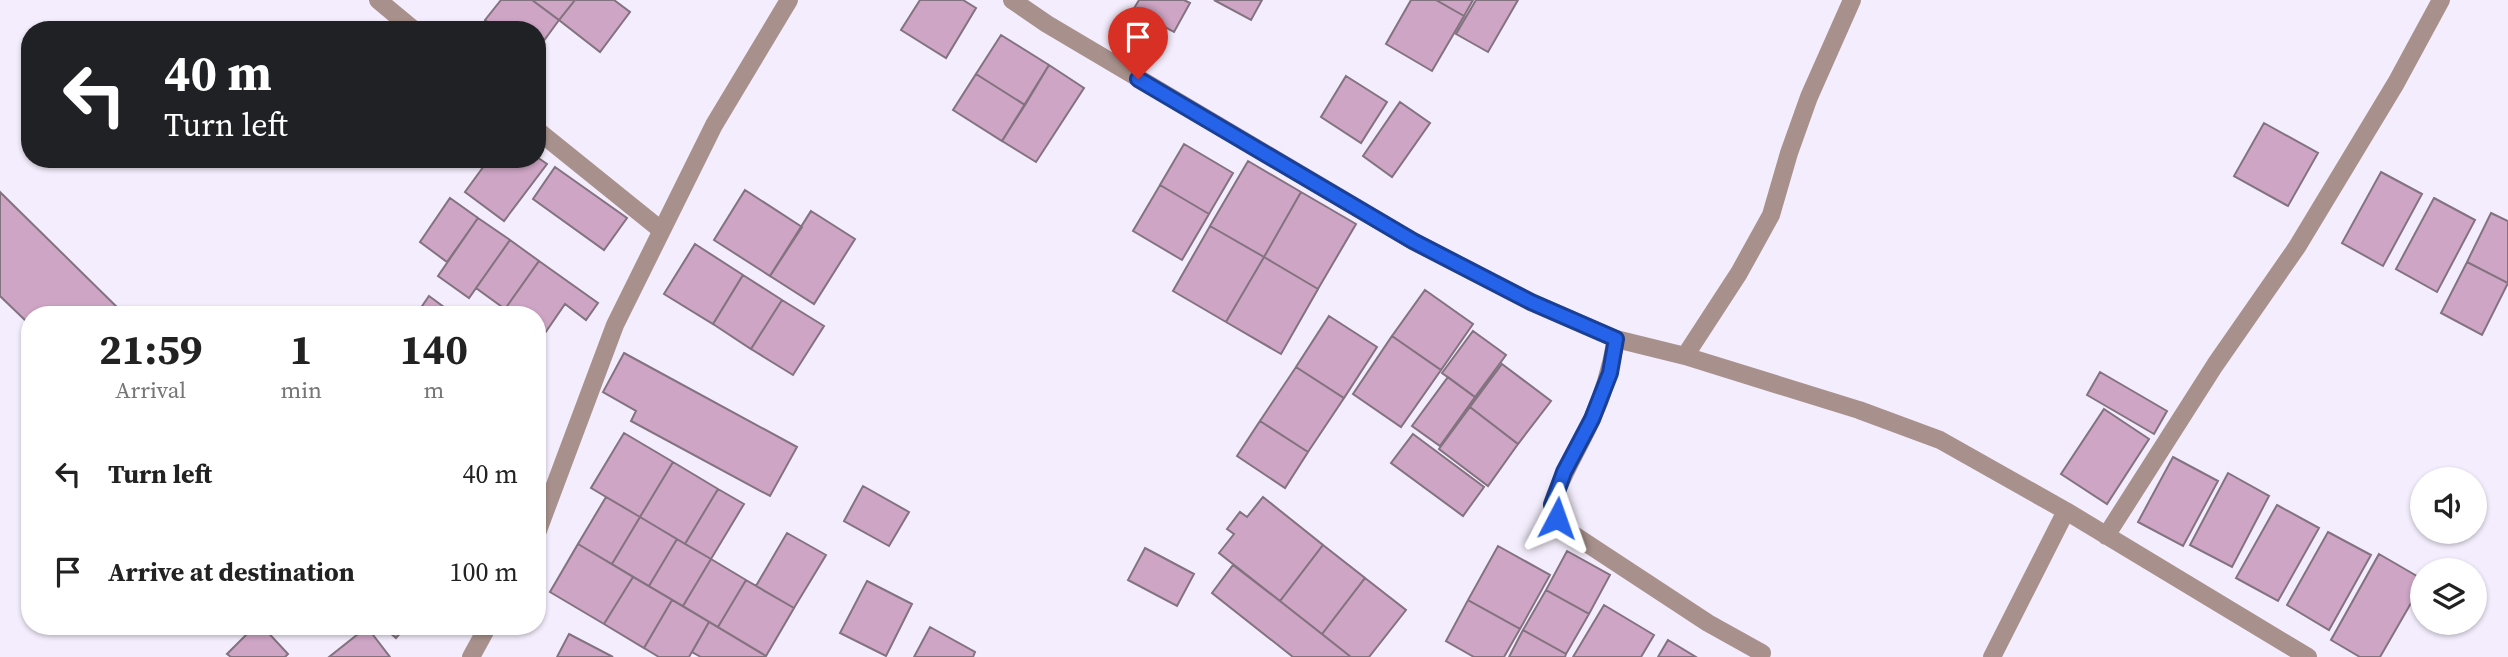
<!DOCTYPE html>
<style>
body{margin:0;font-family:"Source Serif 4",serif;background:#f2f2f2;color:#222;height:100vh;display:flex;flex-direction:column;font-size:26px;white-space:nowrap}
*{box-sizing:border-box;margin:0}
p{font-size:23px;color:#767676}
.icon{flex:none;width:38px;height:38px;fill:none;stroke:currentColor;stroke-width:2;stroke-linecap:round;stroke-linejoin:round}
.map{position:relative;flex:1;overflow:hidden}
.side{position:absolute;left:21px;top:306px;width:525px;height:329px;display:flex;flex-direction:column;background:#fff;border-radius:28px;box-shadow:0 2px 5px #0004}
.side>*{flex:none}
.banner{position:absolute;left:21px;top:21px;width:525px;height:147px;border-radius:28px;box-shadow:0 2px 5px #0004;background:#202124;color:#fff;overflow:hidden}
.tools{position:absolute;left:2410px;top:467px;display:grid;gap:14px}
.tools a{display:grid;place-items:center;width:77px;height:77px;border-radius:50%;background:#fff;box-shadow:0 2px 5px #0004;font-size:35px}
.pin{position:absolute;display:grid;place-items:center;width:60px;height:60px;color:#fff;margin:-72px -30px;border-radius:50% 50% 50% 0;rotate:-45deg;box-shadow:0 0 7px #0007}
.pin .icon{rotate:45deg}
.me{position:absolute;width:77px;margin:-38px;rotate:4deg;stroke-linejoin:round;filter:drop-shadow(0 0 5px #0008)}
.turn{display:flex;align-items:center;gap:24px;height:147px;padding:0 28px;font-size:32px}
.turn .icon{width:91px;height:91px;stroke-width:2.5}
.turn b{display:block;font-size:49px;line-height:60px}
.eta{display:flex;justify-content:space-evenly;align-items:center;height:119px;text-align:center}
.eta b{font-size:42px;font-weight:700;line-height:49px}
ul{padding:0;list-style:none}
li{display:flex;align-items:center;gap:21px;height:98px;padding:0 28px}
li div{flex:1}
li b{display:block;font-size:26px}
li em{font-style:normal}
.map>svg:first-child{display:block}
.building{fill:#cea5c5;stroke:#83727f;stroke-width:2}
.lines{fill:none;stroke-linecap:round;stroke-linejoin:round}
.minor{stroke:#a8918c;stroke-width:18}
.route-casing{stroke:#184099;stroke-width:18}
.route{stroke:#2563eb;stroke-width:12}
</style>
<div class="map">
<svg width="2508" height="657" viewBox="0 0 2508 657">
<rect width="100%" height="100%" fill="#f4edfd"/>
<path class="building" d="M501,0H532L559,20L543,42L537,38V30H527L521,26L518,30H497L485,20Z
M532,0H575L559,20Z
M575,0H614L630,12L600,52L559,20Z
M920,0H963L976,8L946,58L901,30Z
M1139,0H1184L1190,3L1174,32L1133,10Z
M1214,0H1262L1251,20Z
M1411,0H1436L1464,16L1432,71L1386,44Z
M1436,0H1473L1464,16Z
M1476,0H1518L1488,52L1456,34Z
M1001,35L1049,65L1025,105L976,74Z
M1049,65L1084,88L1036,162L1002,141Z
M976,74L1025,105L1002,141L953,110Z
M1346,76L1387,102L1361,143L1321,117Z
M1400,102L1430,123L1392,177L1363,156Z
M2264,123L2318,153L2288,206L2234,176Z
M1184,144L1233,173L1209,214L1160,185Z
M537,157L547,164L504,221L465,192L489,159H537Z
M1248,161L1301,192L1264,257L1210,226Z
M555,167L627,218L604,250L533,199Z
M2381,172L2422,194L2383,266L2342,243Z
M1160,185L1209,214L1182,260L1133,231Z
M745,190L802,227L770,276L714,240Z
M0,192L125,315H30V325L0,296Z
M1301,192L1356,224L1318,289L1264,257Z
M450,198L478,218L447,262L420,242Z
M2434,198L2475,220L2437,292L2396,269Z
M811,211L855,239L814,304L770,276Z
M2491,213L2508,221V283L2467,262Z
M478,218L510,240L469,298L438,276Z
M1210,226L1264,257L1226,322L1173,291Z
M510,240L539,261L505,309L476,288Z
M695,244L743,275L713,324L664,294Z
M1264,257L1318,289L1281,354L1226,322Z
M539,261L598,303L586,320L565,304L543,336L537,331V315H514L505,309Z
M2467,262L2508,283L2482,335L2441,313Z
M743,275L782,300L751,349L713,324Z
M1425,290L1473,324L1441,370L1392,336Z
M429,296L448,310L445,315H416Z
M782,300L824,326L793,375L751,349Z
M1329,316L1377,347L1344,398L1296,367Z
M1473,331L1506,355L1475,397L1442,373Z
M1392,336L1441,370L1401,427L1353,394Z
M624,353L797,447L770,496L631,421L636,411L603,392Z
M1502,364L1551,401L1518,444L1470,407Z
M1296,367L1344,398L1308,452L1260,421Z
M2100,372L2167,411L2154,434L2087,395Z
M1448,377L1475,397L1440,446L1412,426Z
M1470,407L1518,444L1488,486L1439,449Z
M2104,409L2149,439L2107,504L2061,474Z
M1260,421L1308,452L1285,488L1237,456Z
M624,433L673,462L640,517L591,488Z
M1413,434L1484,487L1463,516L1391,463Z
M2173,457L2218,481L2183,546L2138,522Z
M673,462L718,489L685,544L640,517Z
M2228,473L2269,496L2232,567L2190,545Z
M863,486L909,512L889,546L844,521Z
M718,489L744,504L711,559L685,544Z
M606,497L640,517L612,564L578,544Z
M1263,497L1323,545L1280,601L1219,553L1234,534L1227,529L1240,512L1247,517Z
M2277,505L2319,528L2278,601L2236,578Z
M640,517L677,539L649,586L612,564Z
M2328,532L2371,555L2329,630L2287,605Z
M787,533L826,555L794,608L756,586Z
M677,539L711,559L683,606L649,586Z
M578,544L633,577L604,624L550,592Z
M1323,545L1365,578L1322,634L1280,601Z
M1498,546L1550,575L1520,629L1468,600Z
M1145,548L1194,574L1177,606L1128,580Z
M1567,551L1610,575L1589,614L1546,590Z
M2379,554L2422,579V584L2380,657H2360L2331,640Z
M711,559L746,580L718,627L683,606Z
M1233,565L1280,601L1351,657H1293L1212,593Z
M633,577L672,600L644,648L604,624Z
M1365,578L1406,610L1369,657H1351L1322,634Z
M746,580L794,608L766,656L718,627Z
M867,581L912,604L886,656L840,633Z
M1546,590L1589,614L1566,654L1523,630Z
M672,600L709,622L689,657H659L644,648Z
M1468,600L1520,629L1504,657H1474L1446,641Z
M1604,605L1654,635L1641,657H1573Z
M709,622L766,656L765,657H701L692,652Z
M255,626H262L288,654L285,657H231L227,654Z
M382,626H406L396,638Z
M367,627L390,657H329Z
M930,627L975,652L973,657H914Z
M1523,630L1566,654L1565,657H1509Z
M569,634L613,657H557Z
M1668,640L1696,657H1658Z"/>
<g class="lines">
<path class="minor" d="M378,0L414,30
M1012,0L1047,24L1413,241L1531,302L1616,339L1685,356L1859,410L1940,440L2066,511L2308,657
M537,130L661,230
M1616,339C1611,367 1604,393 1592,419C1579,448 1562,474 1552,504L1557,518L1571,533L1708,623L1762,653
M1685,356L1739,273L1771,215L1789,153L1809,97L1852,0
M537,533L615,325L714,125L789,0
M2106,536L2215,365L2297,247L2396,83L2441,0
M471,657L488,626
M1992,657L2066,511"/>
</g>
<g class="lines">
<g class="route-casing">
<path id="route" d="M1138,79L1413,241L1531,302L1616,339L1610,373L1592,419L1564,472L1552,505L1557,518"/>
</g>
<use href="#route" class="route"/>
</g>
</svg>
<div class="tools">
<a><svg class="icon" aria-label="sound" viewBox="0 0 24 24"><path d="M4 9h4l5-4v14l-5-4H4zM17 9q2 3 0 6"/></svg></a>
<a><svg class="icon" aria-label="layers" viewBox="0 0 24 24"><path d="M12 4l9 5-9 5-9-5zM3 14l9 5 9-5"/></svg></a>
</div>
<div class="pin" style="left:1138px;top:79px;background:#d93025"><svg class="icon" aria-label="arrive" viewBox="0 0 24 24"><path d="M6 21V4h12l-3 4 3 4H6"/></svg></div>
<svg class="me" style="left:1557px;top:518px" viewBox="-20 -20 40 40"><path d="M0-17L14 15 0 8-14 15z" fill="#2563eb" stroke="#fff" stroke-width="4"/></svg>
<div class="banner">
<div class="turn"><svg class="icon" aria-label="left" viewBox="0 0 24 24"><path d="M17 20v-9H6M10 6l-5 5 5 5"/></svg><div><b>40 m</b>Turn left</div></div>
</div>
<section class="side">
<div class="eta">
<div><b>21:59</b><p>Arrival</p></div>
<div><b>1</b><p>min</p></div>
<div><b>140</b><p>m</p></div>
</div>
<ul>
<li><svg class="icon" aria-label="left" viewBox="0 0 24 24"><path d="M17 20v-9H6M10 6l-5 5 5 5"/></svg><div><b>Turn left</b></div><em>40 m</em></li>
<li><svg class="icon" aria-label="arrive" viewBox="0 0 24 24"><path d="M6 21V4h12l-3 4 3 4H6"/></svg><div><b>Arrive at destination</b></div><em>100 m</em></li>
</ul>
</section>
</div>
